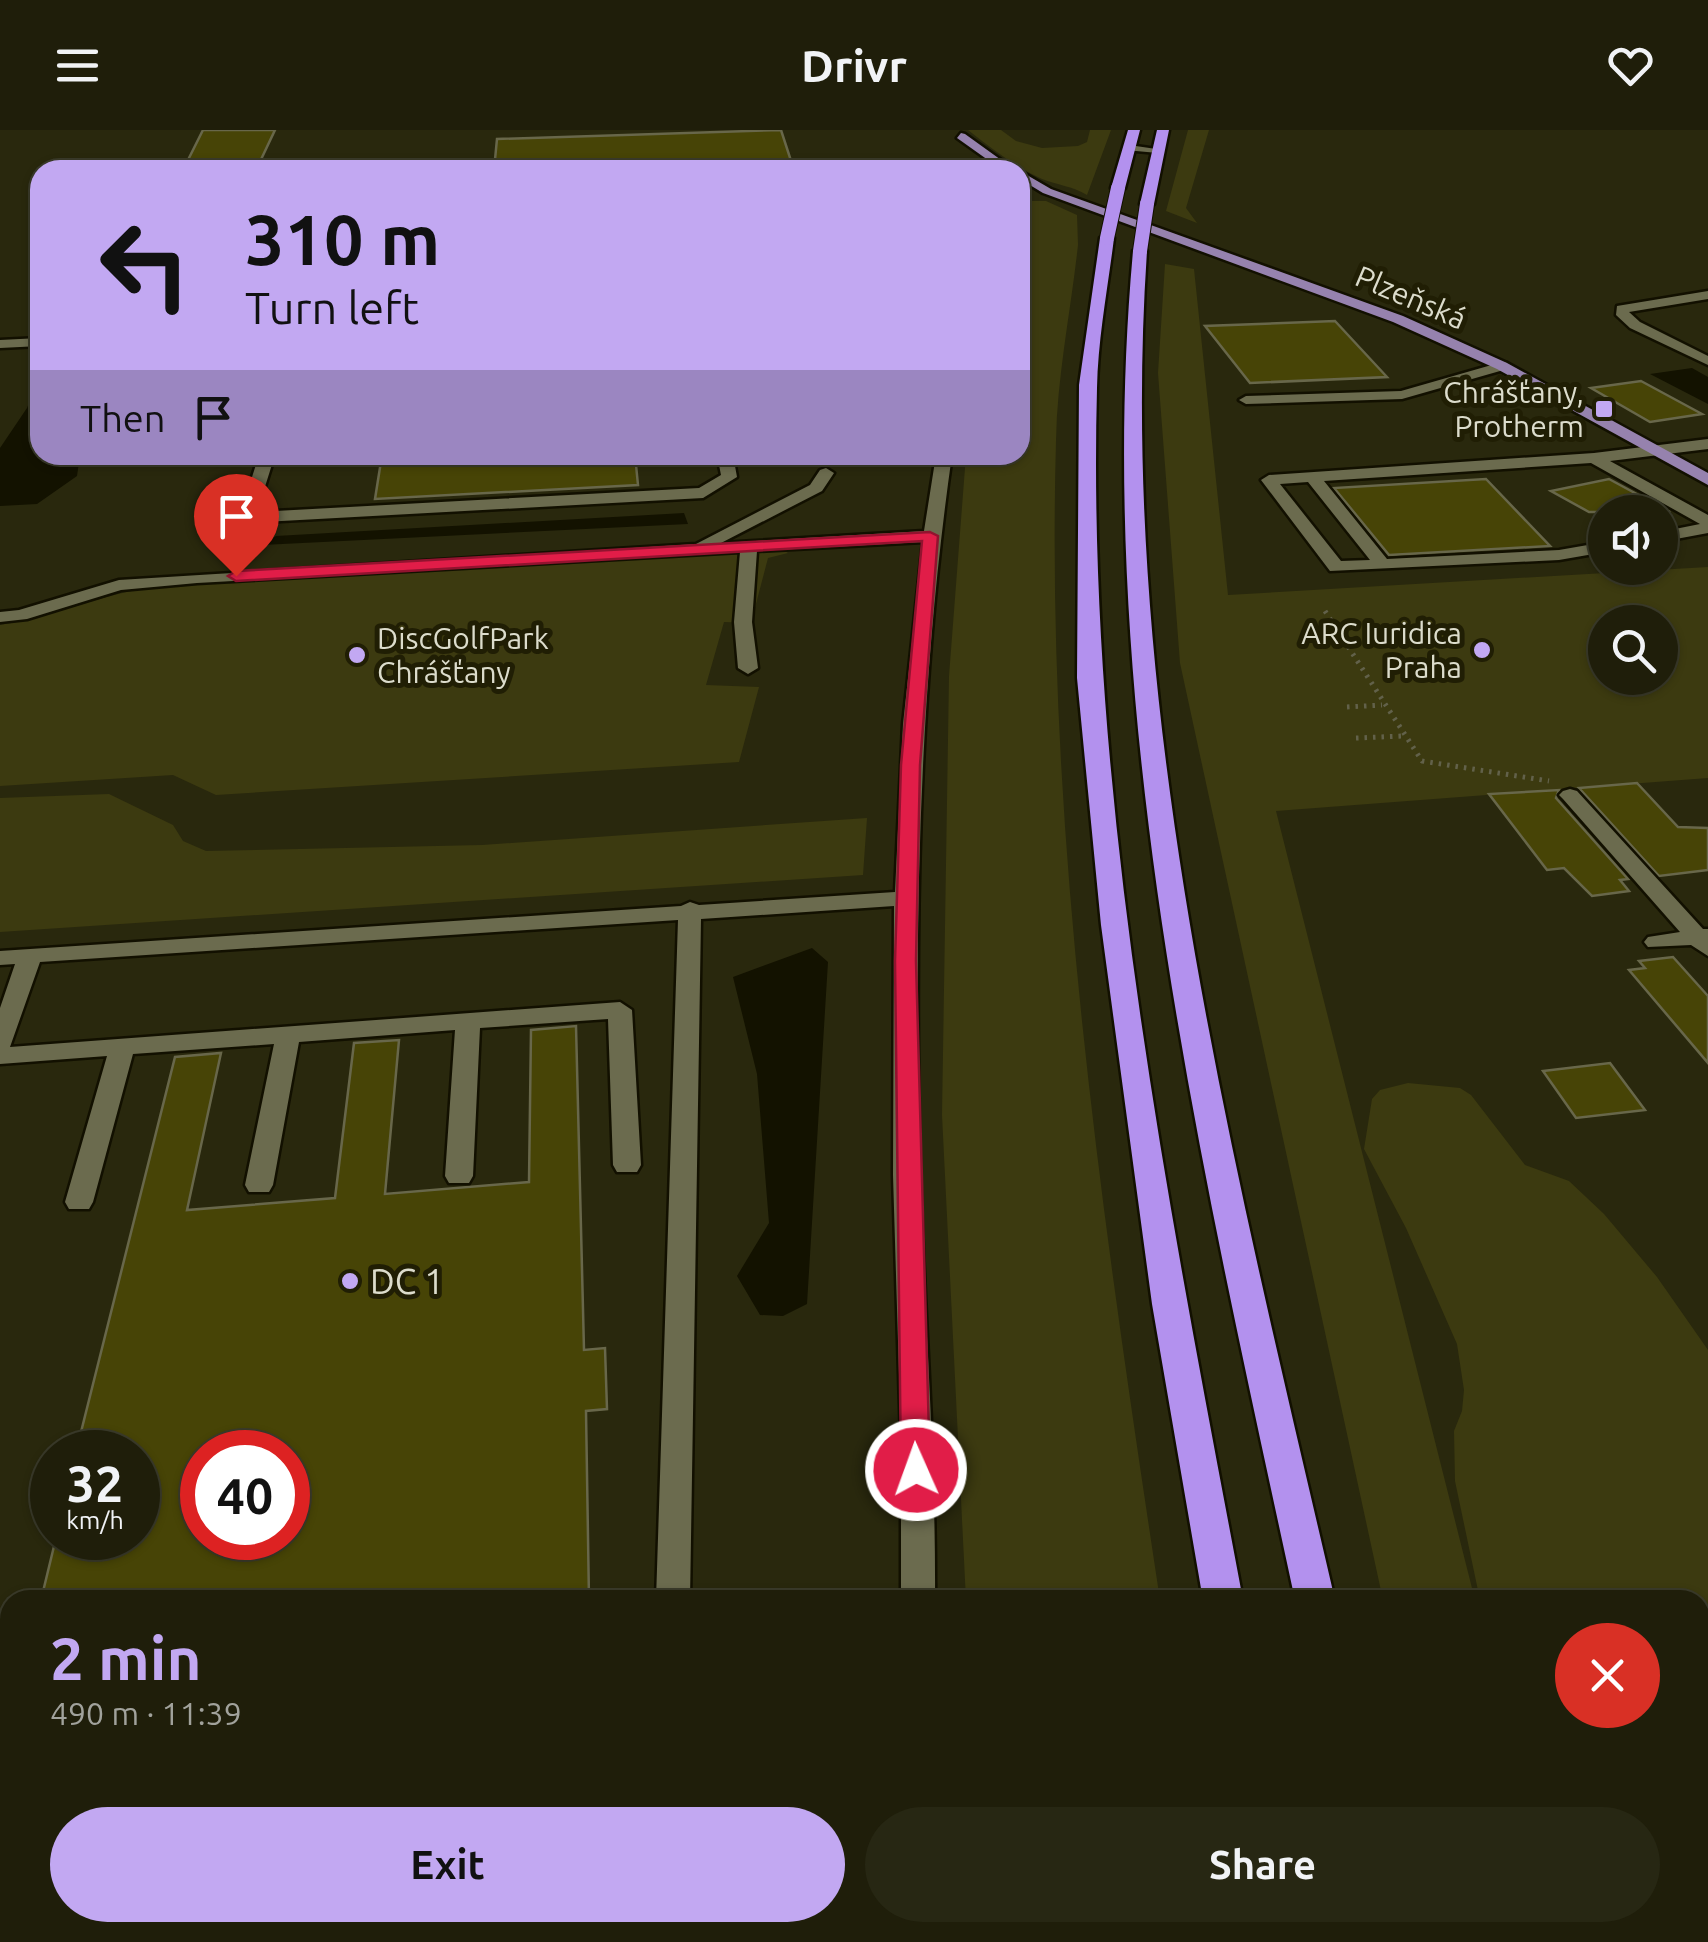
<!DOCTYPE html>
<meta charset="utf-8">
<style>
body{margin:0;font-family:Ubuntu,sans-serif;background:#272713;color:#f1f3f6;height:100vh;display:flex;flex-direction:column;font-size:38px;white-space:nowrap}
*{box-sizing:border-box;margin:0}
p{font-size:32px;color:#a1a29c}
.icon{flex:none;width:55px;height:55px;fill:none;stroke:currentColor;stroke-width:2;stroke-linecap:round;stroke-linejoin:round}
.map{position:relative;flex:1;overflow:hidden}
.details{position:absolute;left:0px;top:1460px;width:1710px;height:352px;display:flex;flex-direction:column;background:#1f1e0a;border-radius:30px 30px 0 0;box-shadow:0 2px 8px #0004,0 0 0 2px #3c3c2b}
.details>*{flex:none}
.top-card{position:absolute;left:30px;top:30px;width:1000px;height:305px;border-radius:30px;box-shadow:0 2px 8px #0004,0 0 0 2px #3c3c2b;background:#c2a8f2;color:#111;overflow:hidden}
.buttons{position:absolute;left:1588px;top:365px;display:grid;gap:20px}
.buttons a{display:grid;place-items:center;width:90px;height:90px;border-radius:50%;background:#1f1e0a;box-shadow:0 2px 8px #0004,0 0 0 2px #3c3c2b;font-size:50px}
.speed{position:absolute;left:30px;top:1300px;display:flex;gap:20px;font-size:50px;font-weight:700;text-align:center}
.speed>*{display:grid;place-content:center;width:130px;height:130px;border-radius:50%;background:#1f1e0a;box-shadow:0 2px 8px #0004,0 0 0 2px #3c3c2b;line-height:1}
.speed small{font-size:25px;font-weight:400}
.speed .limit{border:15px solid #d22;background:#fff;color:#111}
.pin{position:absolute;display:grid;place-items:center;width:85px;height:85px;color:#fff;margin:-102px -42px;border-radius:50% 50% 50% 0;rotate:-45deg;box-shadow:0 0 10px #0007}
.pin .icon{rotate:45deg}
.me{position:absolute;width:110px;margin:-55px;rotate:358deg;stroke-linejoin:round;filter:drop-shadow(0 0 8px #0008)}
.turn{display:flex;align-items:center;gap:35px;height:210px;padding:0 50px;font-size:45px}
.turn .icon{width:130px;height:130px;stroke-width:2.5}
.turn b{display:block;font-size:70px;line-height:85px}
.then{display:flex;align-items:center;height:95px;padding:0 50px;background:#0003;gap:20px;font-size:38px}
.round{display:grid;place-items:center;flex:none;width:105px;height:105px;border-radius:52px;background:#272713}
.summary{display:flex;align-items:center;justify-content:space-between;height:170px;padding:0 50px}
h1{font-size:60px;font-weight:600;line-height:75px;color:#c2a8f2}
.action{display:flex;gap:20px;margin-top:auto;padding:20px 50px}
.action a{flex:1;height:115px;border-radius:60px;background:#c2a8f2;color:#111;font-size:40px;font-weight:600;line-height:115px;text-align:center}
.action a+a{background:#272713;color:#f1f3f6}
header{display:flex;justify-content:space-between;align-items:center;height:130px;padding:0 50px;background:#1f1e0a;font-size:45px;font-weight:600}
.map>svg:first-child{display:block}
.green{fill:#3c3a10;fill-rule:evenodd}
.water{fill:#131200}
.building{fill:#474406;stroke:#68674a;stroke-width:2.5;fill-rule:evenodd}
.lines{fill:none;stroke-linecap:round;stroke-linejoin:round}
.minor-casing{stroke:#121000;stroke-width:5}
.major-casing{stroke:#121000;stroke-width:5}
.highway-casing{stroke:#121000;stroke-width:5}
.path{stroke:#62614a;stroke-width:5;stroke-dasharray:2.5 6;stroke-linecap:butt}
.minor{fill:#6b6b4e;fill-rule:evenodd}
.major{fill:#9682ae;fill-rule:evenodd}
.highway{fill:#b391ee;fill-rule:evenodd}
.highway-bridge-casing{stroke:#121000;stroke-width:16;stroke-linecap:butt}
.highway-bridge{stroke:#b391ee;stroke-width:14}
.route{fill:#e11d48;stroke:#92132f;stroke-width:2.5}
.poi-dot{fill:#c2a8f2;stroke:#201e04;stroke-width:4}
.labels{text-anchor:middle;dominant-baseline:central;stroke-width:10;stroke-linejoin:round;paint-order:stroke}
.far-street-label{font-size:30px;fill:#dcdccc;stroke:#201e04}
.far-poi-label{font-size:30px;fill:#dcdccc;stroke:#201e04;text-anchor:end}
.poi-label{font-size:35px;fill:#dcdccc;stroke:#201e04;text-anchor:start}
</style>
<header><svg class="icon" aria-label="menu" viewBox="0 0 24 24"><path d="M4 6h16M4 12h16M4 18h16"/></svg>Drivr<svg class="icon" aria-label="heart" viewBox="0 0 24 24"><path d="M12 20l-8-8c-3-5 5-10 8-4 3-6 11-1 8 4z"/></svg></header>
<div class="map">
<svg width="1708" height="1812" viewBox="0 0 1708 1812">
<rect width="100%" height="100%" fill="#29280d"/>
<path class="green" d="M968,0H1001L1016,11L1042,18L1078,16L1087,12L1090,0H1111L1087,65C1072,56 1057,55 1042,49C1015,37 991,18 968,0Z
M1188,0H1209L1186,78L1197,93L1166,81Z
M1020,71H1046L1077,85L1078,115C1071,180 1057,246 1056,311C1045,700 1102,1086 1160,1470H966L942,985L949,546L966,325H1020Z
M1165,134L1194,139L1228,465L1708,437V648L1276,681L1475,1470H1383L1180,533L1158,243ZM1605,492H1660V548H1605Z
M784,420L788,423L768,428L751,493L724,492L706,555L759,557L739,632L216,665L173,645L0,656V495C53,487 101,464 154,457Z
M109,664L173,695L183,711L206,721L482,715L867,688L863,745L0,802V668Z
M1408,953L1460,958L1471,965L1525,1035L1569,1051L1604,1084L1657,1147L1708,1220V1812H1574L1571,1803L1700,1802V1470H1480L1455,1351L1454,1301L1462,1281L1464,1260L1457,1214L1406,1098L1364,1019L1372,969L1380,960Z
M1211,1803L1212,1812H984L983,1803Z"/>
<path class="water" d="M1692,238L1708,247V274L1650,244Z
M40,246V325H80L77,346L37,374L0,376V318L27,278Z
M684,383L688,394L262,415L276,406Z
M812,818L828,832L807,1174L783,1186L760,1185L737,1146L769,1093L757,944L733,847Z"/>
<path class="building" d="M203,0H275L256,40H183Z
M781,0L794,40H494L497,9Z
M1335,191L1387,247L1250,253L1205,196Z
M1641,251L1702,284L1650,292L1591,258Z
M382,325H635L638,355L375,369Z
M1486,349L1550,416L1389,425L1334,358Z
M1609,349L1670,382H1589L1551,361Z
M1637,653L1678,697L1708,698V740L1659,746L1579,658Z
M1559,660L1556,668L1628,749L1620,750L1629,761L1592,766L1564,738L1547,740L1489,664Z
M1673,827L1708,866V933L1629,840L1645,838L1639,831Z
M576,896L584,1220L605,1218L607,1279L586,1281L589,1470H41L56,1408H138V1322H76L175,927L221,923L187,1080L335,1068L354,913L399,910L385,1064L529,1052L531,900ZM202,1322H288V1408H202Z
M1610,933L1645,980L1576,988L1543,941Z"/>
<g class="lines">
<g class="minor-casing">
<path id="minor" d="M1129,15L1163,20L1158,23L1125,20Z
M1708,161V169L1629,182L1640,192L1708,226V235L1630,198L1616,185L1617,176Z
M40,208V216L0,218V210Z
M1502,232L1507,233V239L1402,269L1246,274L1239,270L1246,266L1401,261Z
M1708,309V319L1610,331L1708,385V403L1660,412V402L1700,394L1591,333L1324,351L1387,429L1559,420L1605,412V422L1559,430L1330,441L1261,350L1269,345L1594,323ZM1308,352L1370,430L1341,431L1280,354Z
M259,325H275L257,382L699,358L721,345L717,325H733L737,347L703,368L247,393L239,388Z
M936,325H952C918,563 914,800 920,1040C924,1183 936,1326 935,1470H901V1311L893,1045L894,776L701,789L690,1470H656L678,790L40,832L10,917L620,872L632,880L641,1035L637,1042H617L613,1035L608,889L480,898L473,1046L469,1053H449L445,1046L455,900L299,912L273,1055L269,1062H249L245,1055L274,914L133,924L93,1072L89,1079H69L65,1072L107,926L0,934V878L15,834L0,835V821L681,776L690,772L699,775L895,762L903,594L923,412L757,421L752,492L758,538L748,544L738,538L734,492L740,422L197,453L121,460L27,489L0,492V482L19,480L119,450L696,414L810,355L820,340L826,338L834,343L822,361L721,413L924,401Z
M1570,659L1577,661L1703,799H1708V826L1691,815L1648,817L1644,812L1648,807L1680,802L1563,669L1559,665L1563,661Z
M644,1802H684V1812H644Z
M882,1802H922L921,1812H881Z"/>
</g>
<g class="major-casing">
<path id="major" d="M961,3L965,4L1015,40H1002L957,8Z
M1020,41L1051,59L1403,186L1507,233L1708,343V355L1497,239L1393,192L1043,63L1020,49Z"/>
</g>
<g class="highway-casing">
<path id="highway" d="M1128,0H1140L1125,58L1118,62L1111,58Z
M1157,0H1169L1154,74L1147,78L1140,74Z
M1107,104L1114,108C1108,157 1098,208 1097,258C1086,666 1168,1071 1243,1470H1203L1152,1174L1101,795L1077,548L1079,255L1100,108Z
M1140,117L1147,121C1116,576 1233,1030 1335,1470H1295C1200,1029 1092,574 1133,121Z
M1260,1802H1308L1310,1812H1262Z
M1369,1802H1417L1419,1812H1371Z"/>
</g>
<path class="path" d="M1325,481L1422,631L1549,651
M1347,577L1382,575
M1356,608L1402,606"/>
<use href="#minor" class="minor"/>
<use href="#major" class="major"/>
<use href="#highway" class="highway"/>
<g class="highway-bridge-casing">
<path id="highway-bridge" d="M1107,108L1118,58
M1140,121L1147,74"/>
</g>
<use href="#highway-bridge" class="highway-bridge"/>
</g>
<path class="route" d="M930,402L938,406L920,635L916,831L930,1340L926,1348L916,1352L905,1348L901,1340L895,831L901,635L922,411L236,451L228,446L236,441Z"/>
<g class="poi-dot">
<rect x="1594" y="269" width="20" height="20" rx="5"/>
<circle cx="1482" cy="520" r="10"/>
<circle cx="357" cy="525" r="10"/>
<circle cx="350" cy="1151" r="10"/>
</g>
<g class="labels">
<g class="far-street-label">
<text transform="translate(1411 167) rotate(23)">Plzeňská</text>
</g>
<g class="far-poi-label">
<text x="1584" y="262">Chrášťany,<tspan x="1584" dy="34">Protherm</tspan></text>
<text x="1462" y="503">ARC Iuridica<tspan x="1462" dy="34">Praha</tspan></text>
<text x="377" y="508" text-anchor="start">DiscGolfPark<tspan x="377" dy="34">Chrášťany</tspan></text>
</g>
<g class="poi-label">
<text x="370" y="1151">DC 1</text>
</g>
</g>
</svg>
<div class="buttons">
<a><svg class="icon" aria-label="sound" viewBox="0 0 24 24"><path d="M4 9h4l5-4v14l-5-4H4zM17 9q2 3 0 6"/></svg></a>
<a><svg class="icon" aria-label="search" viewBox="0 0 24 24"><circle cx="10" cy="10" r="6"/><path d="M15 15l6 6"/></svg></a>
</div>
<div class="speed"><div>32<small>km/h</small></div><div class="limit">40</div></div>
<div class="pin" style="left:236px;top:446px;background:#d93025"><svg class="icon" aria-label="arrive" viewBox="0 0 24 24"><path d="M6 21V4h12l-3 4 3 4H6"/></svg></div>
<svg class="me" style="left:916px;top:1340px" viewBox="-20 -20 40 40"><circle r="17" fill="#e11d48" stroke="#fff" stroke-width="3"/><path d="M0-11L8 9 0 5-8 9z" fill="#fff"/></svg>
<div class="top-card">
<div class="turn"><svg class="icon" aria-label="left" viewBox="0 0 24 24"><path d="M17 20v-9H6M10 6l-5 5 5 5"/></svg><div><b>310 m</b>Turn left</div></div>
<div class="then">Then<svg class="icon" aria-label="arrive" viewBox="0 0 24 24"><path d="M6 21V4h12l-3 4 3 4H6"/></svg></div>
</div>
<section class="details">
<div class="summary"><div><h1>2 min</h1><p>490 m · 11:39</p></div><a class="round" style="background:#d93025;color:#fff"><svg class="icon" aria-label="close" viewBox="0 0 24 24"><path d="M6 6l12 12M18 6L6 18"/></svg></a></div>
<div class="action"><a>Exit</a><a>Share</a></div>
</section>
</div>
